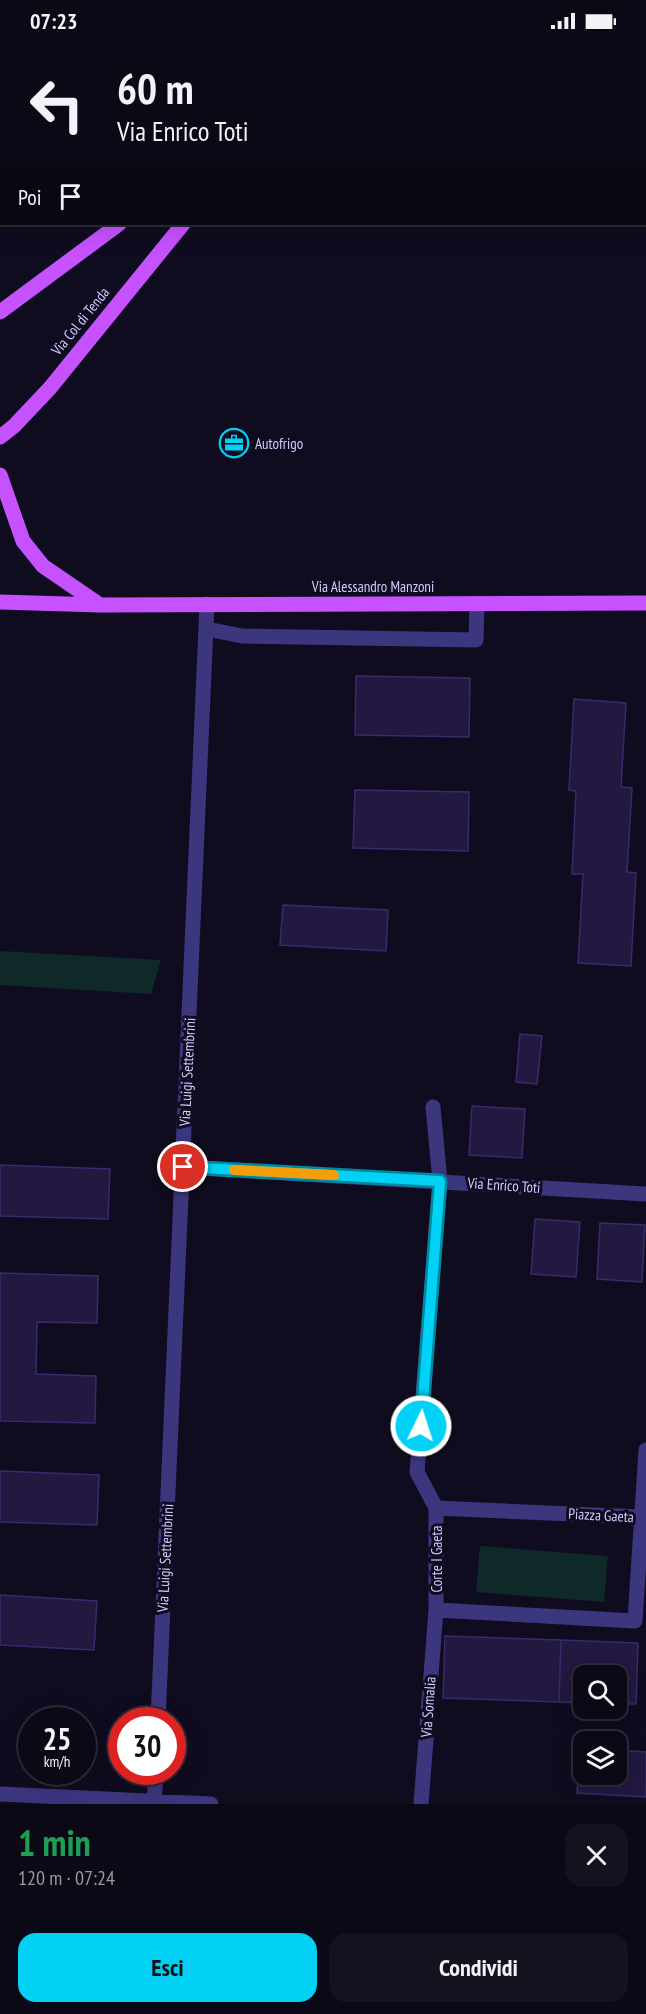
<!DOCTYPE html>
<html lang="it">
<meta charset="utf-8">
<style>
body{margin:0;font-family:"PT Sans Narrow",sans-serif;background:#151220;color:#f1f3f6;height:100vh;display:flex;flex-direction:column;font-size:22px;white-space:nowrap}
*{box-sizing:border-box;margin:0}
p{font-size:20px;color:#9a9aa1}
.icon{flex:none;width:33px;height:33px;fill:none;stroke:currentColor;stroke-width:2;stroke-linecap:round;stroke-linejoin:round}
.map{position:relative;height:1762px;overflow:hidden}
.side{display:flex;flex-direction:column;background:#0c0917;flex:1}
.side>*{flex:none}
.hud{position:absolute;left:0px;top:0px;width:646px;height:183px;box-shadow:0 6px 24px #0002,0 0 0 2px #2c2a36;background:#0c0917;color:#f1f3f6;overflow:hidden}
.tools{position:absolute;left:573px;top:1623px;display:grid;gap:12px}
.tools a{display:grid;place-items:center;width:54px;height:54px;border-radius:12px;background:#0c0917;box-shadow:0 6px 24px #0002,0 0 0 2px #2c2a36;font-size:30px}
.speed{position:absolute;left:18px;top:1665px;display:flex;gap:12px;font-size:30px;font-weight:700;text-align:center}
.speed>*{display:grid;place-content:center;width:78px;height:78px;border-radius:50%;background:#0c0917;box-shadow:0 6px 24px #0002,0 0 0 2px #2c2a36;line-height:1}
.speed small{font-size:15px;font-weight:400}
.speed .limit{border:9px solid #d22;background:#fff;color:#111}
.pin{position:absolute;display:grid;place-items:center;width:51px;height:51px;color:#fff;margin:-26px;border:3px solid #fff;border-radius:50%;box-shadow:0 2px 6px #0007}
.me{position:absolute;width:66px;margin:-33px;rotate:4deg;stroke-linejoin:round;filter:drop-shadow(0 0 4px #0008)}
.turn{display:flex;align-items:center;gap:21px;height:126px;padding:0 18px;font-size:27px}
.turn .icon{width:78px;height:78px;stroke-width:2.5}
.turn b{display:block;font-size:42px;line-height:51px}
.then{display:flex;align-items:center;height:57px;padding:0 18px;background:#0003;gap:12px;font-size:22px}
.round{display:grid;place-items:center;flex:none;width:63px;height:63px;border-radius:18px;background:#151220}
.head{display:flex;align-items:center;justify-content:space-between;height:102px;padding:0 18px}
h1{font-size:36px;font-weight:700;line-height:45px;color:#1e9e55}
.primary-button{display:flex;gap:12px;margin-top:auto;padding:12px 18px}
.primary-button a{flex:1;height:69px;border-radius:18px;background:#00d1f5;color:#111;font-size:24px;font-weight:700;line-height:69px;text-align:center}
.primary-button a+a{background:#151220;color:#f1f3f6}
.status{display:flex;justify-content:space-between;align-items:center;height:42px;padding:0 30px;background:#0c0917;direction:ltr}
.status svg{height:16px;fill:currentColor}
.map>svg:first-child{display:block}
.green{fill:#0f2929}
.building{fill:#221840;stroke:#3a296d;stroke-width:1.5}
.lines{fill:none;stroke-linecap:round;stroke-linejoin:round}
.minor{stroke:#3c367f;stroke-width:15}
.major{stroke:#c651ff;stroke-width:15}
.route-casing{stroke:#00889f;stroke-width:15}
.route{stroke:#00d1f5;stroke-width:10}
.slow{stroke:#f59e0b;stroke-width:10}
.labels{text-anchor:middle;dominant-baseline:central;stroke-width:6;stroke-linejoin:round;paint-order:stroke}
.street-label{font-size:15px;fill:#d2caff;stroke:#100c1f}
.poi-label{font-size:15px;fill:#d2caff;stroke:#100c1f;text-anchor:start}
</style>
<div class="status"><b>07:23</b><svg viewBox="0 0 49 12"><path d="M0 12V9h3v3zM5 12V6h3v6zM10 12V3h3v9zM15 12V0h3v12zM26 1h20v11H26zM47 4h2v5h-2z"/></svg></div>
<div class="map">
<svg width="646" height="1762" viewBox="0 0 646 1762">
<rect width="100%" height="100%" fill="#100c1f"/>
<path class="green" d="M0,909L161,918L151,952L0,943Z
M480,1504L608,1514L604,1560L476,1550Z"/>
<path class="building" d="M356,634L470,636L469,695L355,693Z
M574,657L626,661L621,745L632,746L627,830L636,831L631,924L578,921L583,832H572L576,749L569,748Z
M355,748L469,750L468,809L353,806Z
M283,863L388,868L386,909L280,903Z
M520,992L542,994L537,1042L516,1040Z
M472,1064L525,1067L522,1116L469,1113Z
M0,1123L110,1127L108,1177L0,1174Z
M535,1177L580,1180L576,1235L531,1232Z
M600,1181L645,1183L642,1240L597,1237Z
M0,1231L98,1234L97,1281L37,1280L36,1332L96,1334L95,1381L0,1379Z
M0,1429L99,1433L97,1483L0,1480Z
M0,1553L97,1559L94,1608L0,1603Z
M445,1594L561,1598L559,1660L443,1656Z
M561,1598L638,1601L636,1662H616V1634H584V1661L559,1660Z
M580,1706L584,1707V1732H616V1708L646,1710V1755L577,1751Z"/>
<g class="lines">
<path class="minor" d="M207,587L242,594L476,598L477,562
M183,1125L646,1152
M436,1466L641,1475
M436,1568L635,1579L646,1408
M158,1678L207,562
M0,1752L211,1762
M154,1762L156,1730
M421,1762L436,1568V1466L417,1430L440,1139L433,1065"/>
<path class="major" d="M351,2L353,0
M0,270L119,182
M0,395L14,384L50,346L183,182
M0,433L23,499L43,524L100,563
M0,560L100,563L646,561"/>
</g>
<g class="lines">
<g class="route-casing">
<path id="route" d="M183,1125L440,1139L421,1384"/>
</g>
<use href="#route" class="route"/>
<path class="slow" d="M234,1128L334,1133"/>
</g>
<defs>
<g id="office-ring" transform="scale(1.5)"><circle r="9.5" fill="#100c1f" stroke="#00d1f5" stroke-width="1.5"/><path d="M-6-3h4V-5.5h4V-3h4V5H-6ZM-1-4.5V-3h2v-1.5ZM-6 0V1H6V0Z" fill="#00d1f5"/></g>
</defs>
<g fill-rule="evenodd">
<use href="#office-ring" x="234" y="401"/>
</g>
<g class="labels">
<g class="street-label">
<text transform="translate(80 279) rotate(-51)">Via Col di Tenda</text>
<text x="373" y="544">Via Alessandro Manzoni</text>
<text transform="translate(187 1030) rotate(-87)">Via Luigi Settembrini</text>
<text transform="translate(504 1143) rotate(4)">Via Enrico Toti</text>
<text transform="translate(601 1473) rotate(3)">Piazza Gaeta</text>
<text transform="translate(165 1516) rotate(-87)">Via Luigi Settembrini</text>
<text transform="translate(436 1517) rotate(-90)">Corte I Gaeta</text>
<text transform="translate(428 1665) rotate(-86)">Via Somalia</text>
</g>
<g class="poi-label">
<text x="255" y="401">Autofrigo</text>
</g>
</g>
</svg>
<div class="tools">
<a><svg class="icon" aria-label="search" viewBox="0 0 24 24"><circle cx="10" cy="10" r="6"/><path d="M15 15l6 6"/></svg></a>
<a><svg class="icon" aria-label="layers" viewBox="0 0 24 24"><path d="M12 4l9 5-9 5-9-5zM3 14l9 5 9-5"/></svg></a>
</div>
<div class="speed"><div>25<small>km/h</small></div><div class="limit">30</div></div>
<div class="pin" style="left:183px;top:1125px;background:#d93025"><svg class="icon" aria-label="arrive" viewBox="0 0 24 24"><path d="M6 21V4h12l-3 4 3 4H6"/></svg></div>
<svg class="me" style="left:421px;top:1384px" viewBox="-20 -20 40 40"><circle r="17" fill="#00d1f5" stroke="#fff" stroke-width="3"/><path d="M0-11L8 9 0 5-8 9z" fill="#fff"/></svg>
<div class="hud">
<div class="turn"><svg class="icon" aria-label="left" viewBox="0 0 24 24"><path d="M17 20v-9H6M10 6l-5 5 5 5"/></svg><div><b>60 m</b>Via Enrico Toti</div></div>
<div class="then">Poi<svg class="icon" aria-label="arrive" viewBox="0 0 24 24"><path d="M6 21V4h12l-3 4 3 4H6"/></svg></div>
</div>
</div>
<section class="side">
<div class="head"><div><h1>1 min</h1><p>120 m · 07:24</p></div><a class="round"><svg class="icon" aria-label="close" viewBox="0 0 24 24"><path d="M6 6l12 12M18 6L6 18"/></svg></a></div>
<div class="primary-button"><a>Esci</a><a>Condividi</a></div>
</section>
